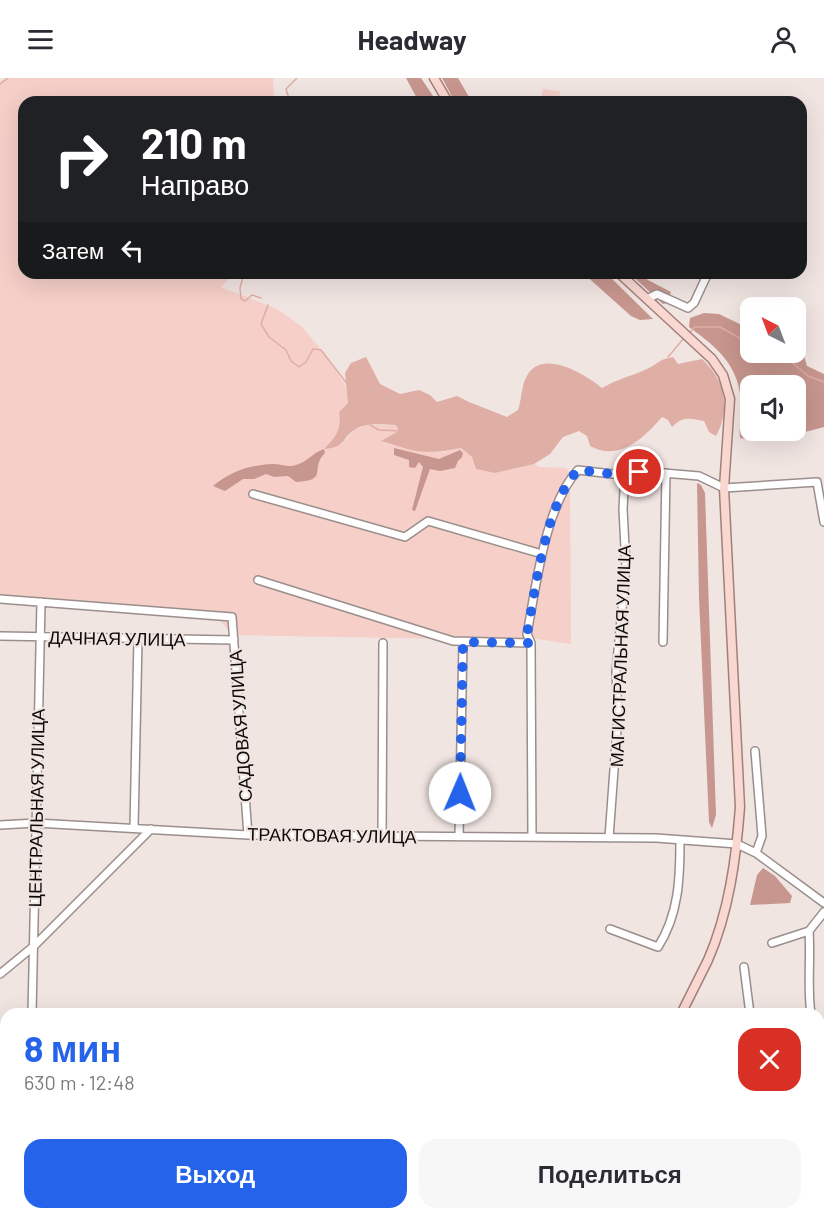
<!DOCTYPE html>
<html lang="ru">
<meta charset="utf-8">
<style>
body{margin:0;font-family:Barlow,sans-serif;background:#f7f7f7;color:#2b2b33;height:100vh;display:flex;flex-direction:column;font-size:22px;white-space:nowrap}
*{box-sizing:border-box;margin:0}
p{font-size:20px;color:#7c7c81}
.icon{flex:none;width:33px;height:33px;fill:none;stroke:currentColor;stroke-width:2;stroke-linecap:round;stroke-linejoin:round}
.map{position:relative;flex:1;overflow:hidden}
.side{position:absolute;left:0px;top:930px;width:825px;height:212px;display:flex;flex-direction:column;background:#fff;border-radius:18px 18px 0 0;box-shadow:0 6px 24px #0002}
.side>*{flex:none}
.guide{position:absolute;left:18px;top:18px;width:789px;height:183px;border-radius:18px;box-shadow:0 6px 24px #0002;background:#202124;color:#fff;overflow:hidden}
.needle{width:39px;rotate:318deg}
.buttons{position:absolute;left:740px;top:219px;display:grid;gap:12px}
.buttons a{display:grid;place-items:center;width:66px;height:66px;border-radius:12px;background:#fff;box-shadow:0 6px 24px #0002;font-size:30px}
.pin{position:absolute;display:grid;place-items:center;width:51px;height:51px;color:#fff;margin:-26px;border:3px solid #fff;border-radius:50%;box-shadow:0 2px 6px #0007}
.me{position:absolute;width:66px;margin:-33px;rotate:1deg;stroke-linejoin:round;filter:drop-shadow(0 0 4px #0008)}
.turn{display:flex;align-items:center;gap:21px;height:126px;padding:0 24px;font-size:27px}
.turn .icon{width:78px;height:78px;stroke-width:2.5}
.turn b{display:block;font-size:42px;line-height:51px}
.then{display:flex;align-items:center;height:57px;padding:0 24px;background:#0003;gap:12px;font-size:22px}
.round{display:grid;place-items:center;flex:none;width:63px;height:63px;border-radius:18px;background:#f7f7f7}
.headline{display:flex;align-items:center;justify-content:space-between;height:102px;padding:0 24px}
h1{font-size:36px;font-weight:700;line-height:45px;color:#2563eb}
.action{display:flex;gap:12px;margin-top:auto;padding:12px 24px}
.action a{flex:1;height:69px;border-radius:18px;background:#2563eb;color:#fff;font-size:24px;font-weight:700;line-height:69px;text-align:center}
.action a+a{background:#f7f7f7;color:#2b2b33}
header{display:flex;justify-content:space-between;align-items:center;height:78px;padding:0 24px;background:#fff;font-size:27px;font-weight:700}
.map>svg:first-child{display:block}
.green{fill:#f5cfc8}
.forest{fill:#c7968e;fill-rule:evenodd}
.water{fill:#dfaea5}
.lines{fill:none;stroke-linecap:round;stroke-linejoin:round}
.stream{stroke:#dfaea5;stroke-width:1.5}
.minor-casing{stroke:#9a8e8c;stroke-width:10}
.major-casing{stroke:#a47f78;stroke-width:11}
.minor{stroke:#fff;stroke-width:7}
.major{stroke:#f9d8d2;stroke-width:8}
.route{stroke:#2563eb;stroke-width:10;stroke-dasharray:0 18}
.labels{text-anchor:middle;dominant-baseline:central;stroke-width:4.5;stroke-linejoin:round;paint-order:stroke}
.street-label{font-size:18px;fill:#0e0a09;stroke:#f1e5e2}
</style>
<header><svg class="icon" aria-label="menu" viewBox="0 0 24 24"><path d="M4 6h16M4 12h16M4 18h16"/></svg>Headway<svg class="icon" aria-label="person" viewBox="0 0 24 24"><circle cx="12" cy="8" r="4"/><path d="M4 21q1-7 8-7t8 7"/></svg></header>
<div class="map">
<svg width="824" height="1141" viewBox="0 0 824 1141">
<rect width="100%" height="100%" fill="#f1e5e2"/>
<path class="green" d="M5,0H273L274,24H24V195H208L229,201L221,209L277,231L301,248L325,276L347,310L348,325L339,334C342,351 337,359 325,370L342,366L354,352L367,347H396L399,353L382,364L407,371L444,374L461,370L472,379L476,391L495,395L534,386L540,389L566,390L572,397L570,409L571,566L531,560L451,561L232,557L217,538L0,525V4Z
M543,11L560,13L559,24H540Z"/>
<path class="forest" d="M406,0H421L437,24H419Z
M442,0H458L472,24H455Z
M583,195H606L653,241L640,242L631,238Z
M629,195H639L648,202L671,214L668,225L663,226Z
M704,235L719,236L750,251V274H795V269L802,271L807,288L824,296V349C797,356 768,365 740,360C739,349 741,338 741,327C740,288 718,270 689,249L690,240ZM750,308H795V352H750Z
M394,370L439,381L460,372L463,375L462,379L458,383L455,390L440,393L430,391L415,433L412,432L423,389L419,384L415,390L409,389V382L394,377Z
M324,371L325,375C309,391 330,402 296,404L288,398L274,399L266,396L254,401H243L225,413L213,408C231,393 250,387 273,386C282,386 287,390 296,387C307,384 314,374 324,371Z
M697,405L701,407L705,415L716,737L712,750L709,744L699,520Z
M763,790L775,798L792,818L790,825L750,827L757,797Z"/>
<path class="water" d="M366,279L380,306L400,316L419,312L430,317L437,324L457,318L469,324L507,339L518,332C522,321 521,306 528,296C544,271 586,297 602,310C617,301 632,298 647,291C658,286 659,281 673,279L678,286L702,281C725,301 731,331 716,358L709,354L704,343C690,340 682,338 672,349L668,342L662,339C644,360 619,384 590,368L587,358L579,353L563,359L550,376L534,386L495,395L476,391L472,379L461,370C443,374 422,376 404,370C396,368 389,365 381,363L399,353L396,347C383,347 368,344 356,351C341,359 348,369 324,371C336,359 342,351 339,334L348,325L345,295L351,285Z"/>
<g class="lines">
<path class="stream" d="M0,6L8,0
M290,24L286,11L297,0
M244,195L240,210L241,221L245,223L252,217L261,220
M268,227L261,246L269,259L286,272L291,283L299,289L306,284L313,271L321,272L348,307
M689,255L695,249H720L750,266
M767,274L787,280L808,298L824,304
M668,279L684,260
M370,347L379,352L400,353"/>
<g class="minor-casing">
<path id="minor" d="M647,221L657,216L688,230L694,225L708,195
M253,416L405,459L428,443L542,476
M258,502L453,563L531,565
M0,521L232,539L248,757
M0,558L234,562
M663,564L666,395
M755,673L762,758L756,775
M0,747L36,745L248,757L656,760L737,766L756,775L824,825
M134,750L138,561
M382,759L383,565
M459,759L463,564
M532,759L531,565L527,556C536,509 545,427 578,392L612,396L652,394L699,398L724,410L817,404L824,444
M609,760L618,637L616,594L626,489L623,431L625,395
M610,851L658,869C679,836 680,800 680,762
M772,865L809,853
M744,889L750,936
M0,896L34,868L151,751
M32,936L41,524
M811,936C807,908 811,882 809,853L824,834
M819,976L824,985
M819,1049L824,1046
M819,1079L824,1078
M819,1127L824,1126
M428,1136L429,1141
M726,1136V1141
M705,1141L717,1136"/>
</g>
<g class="major-casing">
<path id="major" d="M434,0L448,24
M619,195L712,281L723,297L730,321L724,410L740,729C736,781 729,834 708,882C699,900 690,918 681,936
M537,1141L541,1136"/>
</g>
<use href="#minor" class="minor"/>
<use href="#major" class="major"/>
</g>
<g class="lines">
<path class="route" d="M460,715L463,564L531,565L527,556C536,509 545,427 578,392L612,396L639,394"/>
</g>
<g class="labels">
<g class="street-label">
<text transform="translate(117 560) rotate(1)">ДАЧНАЯ УЛИЦА</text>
<text transform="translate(620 578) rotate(-88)">МАГИСТРАЛЬНАЯ УЛИЦА</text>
<text transform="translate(240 648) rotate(-94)">САДОВАЯ УЛИЦА</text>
<text transform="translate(36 730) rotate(-89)">ЦЕНТРАЛЬНАЯ УЛИЦА</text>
<text transform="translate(332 757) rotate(1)">ТРАКТОВАЯ УЛИЦА</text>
</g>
</g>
</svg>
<div class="buttons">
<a><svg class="needle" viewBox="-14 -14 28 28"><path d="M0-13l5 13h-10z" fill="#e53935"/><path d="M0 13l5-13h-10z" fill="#7c7c81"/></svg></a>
<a><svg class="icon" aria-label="sound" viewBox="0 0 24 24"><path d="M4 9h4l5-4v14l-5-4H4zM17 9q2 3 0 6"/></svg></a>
</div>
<div class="pin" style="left:639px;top:394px;background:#d93025"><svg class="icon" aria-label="arrive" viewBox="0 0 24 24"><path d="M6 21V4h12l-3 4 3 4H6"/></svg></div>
<svg class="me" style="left:460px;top:715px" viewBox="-20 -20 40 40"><circle r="19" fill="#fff"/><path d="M0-13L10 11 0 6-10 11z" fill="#2563eb"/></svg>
<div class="guide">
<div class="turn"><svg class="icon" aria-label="right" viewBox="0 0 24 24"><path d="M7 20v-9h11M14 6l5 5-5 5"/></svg><div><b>210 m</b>Направо</div></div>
<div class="then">Затем<svg class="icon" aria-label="left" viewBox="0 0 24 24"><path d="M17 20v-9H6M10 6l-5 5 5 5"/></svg></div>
</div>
<section class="side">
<div class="headline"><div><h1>8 мин</h1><p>630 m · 12:48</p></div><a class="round" style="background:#d93025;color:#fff"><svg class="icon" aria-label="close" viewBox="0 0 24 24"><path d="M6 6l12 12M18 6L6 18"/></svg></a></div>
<div class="action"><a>Выход</a><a>Поделиться</a></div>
</section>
</div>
